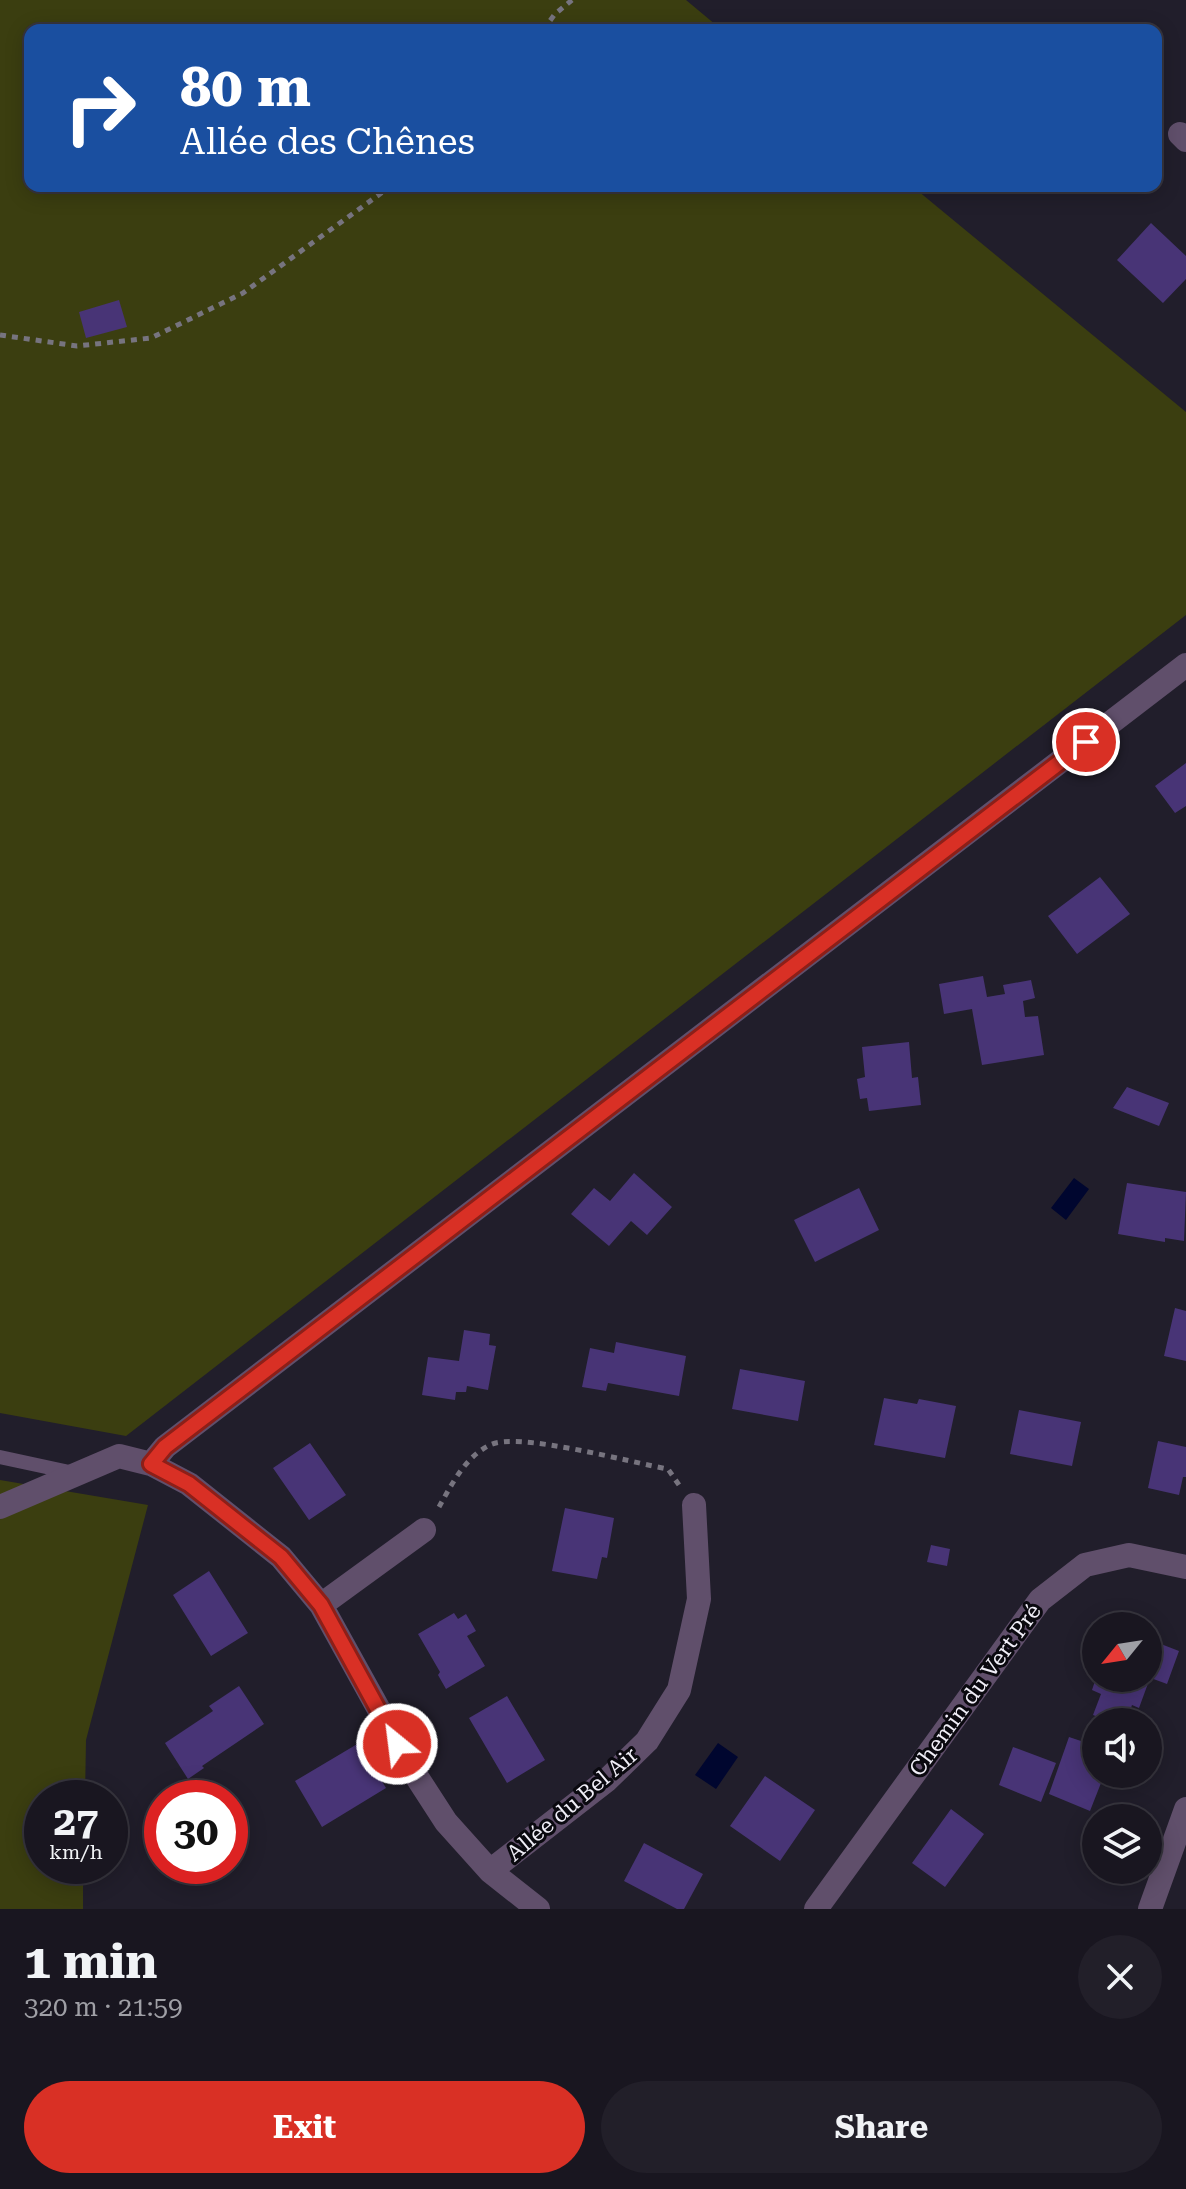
<!DOCTYPE html>
<meta charset="utf-8">
<style>
body{margin:0;font-family:"Roboto Serif",serif;background:#221f29;color:#f1f3f6;height:100vh;display:flex;flex-direction:column;font-size:30px;white-space:nowrap}
*{box-sizing:border-box;margin:0}
p{font-size:26px;color:#9f9fa5}
.icon{flex:none;width:44px;height:44px;fill:none;stroke:currentColor;stroke-width:2;stroke-linecap:round;stroke-linejoin:round}
.map{position:relative;height:1909px;overflow:hidden}
.side{display:flex;flex-direction:column;background:#191620;flex:1}
.side>*{flex:none}
.guide{position:absolute;left:24px;top:24px;width:1138px;height:168px;border-radius:16px;box-shadow:0 4px 20px #0003,0 0 0 2px #37353e;background:#1a4fa0;color:#fff;overflow:hidden}
.needle{width:52px;rotate:240deg}
.controls{position:absolute;left:1082px;top:1612px;display:grid;gap:16px}
.controls a{display:grid;place-items:center;width:80px;height:80px;border-radius:50%;background:#191620;box-shadow:0 4px 20px #0003,0 0 0 2px #37353e;font-size:40px}
.speed{position:absolute;left:24px;top:1780px;display:flex;gap:16px;font-size:40px;font-weight:700;text-align:center}
.speed>*{display:grid;place-content:center;width:104px;height:104px;border-radius:50%;background:#191620;box-shadow:0 4px 20px #0003,0 0 0 2px #37353e;line-height:1}
.speed small{font-size:20px;font-weight:400}
.speed .limit{border:12px solid #d22;background:#fff;color:#111}
.pin{position:absolute;display:grid;place-items:center;width:68px;height:68px;color:#fff;margin:-34px;border:4px solid #fff;border-radius:50%;box-shadow:0 2px 8px #0007}
.me{position:absolute;width:88px;margin:-44px;rotate:331deg;stroke-linejoin:round;filter:drop-shadow(0 0 6px #0008)}
.turn{display:flex;align-items:center;gap:28px;height:168px;padding:0 24px;font-size:36px}
.turn .icon{width:104px;height:104px;stroke-width:2.5}
.turn b{display:block;font-size:56px;line-height:68px}
.round{display:grid;place-items:center;flex:none;width:84px;height:84px;border-radius:42px;background:#221f29}
.headline{display:flex;align-items:center;justify-content:space-between;height:136px;padding:0 24px}
h1{font-size:48px;font-weight:700;line-height:60px}
.cta{display:flex;gap:16px;margin-top:auto;padding:16px 24px}
.cta a{flex:1;height:92px;border-radius:48px;background:#d93025;color:#fff;font-size:32px;font-weight:700;line-height:92px;text-align:center}
.cta a+a{background:#221f29;color:#f1f3f6}
.map>svg:first-child{display:block}
.green{fill:#3b3e10}
.water{fill:#00062f}
.building{fill:#483476}
.lines{fill:none;stroke-linecap:round;stroke-linejoin:round}
.path{stroke:#77747f;stroke-width:5;stroke-dasharray:6 6;stroke-linecap:butt}
.lane{stroke:#604f6b;stroke-width:14}
.street{stroke:#604f6b;stroke-width:24}
.route-casing{stroke:#8d1f18;stroke-width:20}
.route{stroke:#d93025;stroke-width:14}
.labels{text-anchor:middle;dominant-baseline:central;stroke-width:6;stroke-linejoin:round;paint-order:stroke}
.street-label{font-size:22px;fill:#f0eef7;stroke:#0a090f}
</style>
<div class="map">
<svg width="1186" height="1909" viewBox="0 0 1186 1909">
<rect width="100%" height="100%" fill="#211e2b"/>
<path class="green" d="M0,0H686L722,30H30V186H912L1186,412V615L126,1436L0,1413Z
M0,1480L148,1505L86,1740L85,1798H42V1866H83V1909H0Z"/>
<path class="water" d="M1074,1178L1089,1189L1066,1220L1051,1208Z
M718,1743L738,1757L716,1789L695,1775Z"/>
<path class="building" d="M1151,223L1186,256V279L1163,303L1117,260Z
M119,300L127,327L86,338L79,312Z
M1186,763V806L1175,813L1155,786Z
M1100,877L1130,914L1077,954L1048,916Z
M983,976L987,997L1005,994L1003,985L1031,980L1035,998L1023,1001L1025,1017L1038,1016L1044,1055L982,1065L972,1009L944,1014L939,984Z
M909,1042L912,1078L918,1077L921,1105L869,1111L867,1098L860,1099L857,1079L865,1077L862,1047Z
M1127,1087L1169,1103L1159,1126L1113,1108Z
M634,1173L672,1207L647,1235L631,1221L609,1246L571,1214L594,1188L610,1201Z
M1127,1183L1186,1192L1184,1241L1165,1238V1242L1118,1234Z
M859,1188L879,1230L815,1262L794,1220Z
M1175,1308L1186,1311V1361L1164,1356Z
M464,1330L490,1334L489,1345L496,1346L488,1390L467,1386L466,1392H456L455,1400L422,1395L428,1357L459,1361Z
M616,1342L686,1356L679,1396L608,1383L606,1391L582,1387L590,1348L614,1353Z
M740,1369L805,1381L798,1421L732,1409Z
M884,1398L917,1404L919,1399L956,1406L945,1458L874,1445Z
M1019,1410L1081,1422L1072,1466L1010,1454Z
M1158,1441L1186,1447V1477H1183L1179,1495L1148,1488Z
M310,1443L346,1495L309,1520L273,1468Z
M565,1508L614,1518L607,1558L602,1557L597,1579L552,1571Z
M931,1545L950,1549L947,1566L927,1562Z
M209,1571L248,1633L211,1656L173,1595Z
M454,1613L458,1619L466,1614L476,1631L467,1636L485,1666L446,1689L438,1675L440,1672L418,1634Z
M1148,1639L1179,1651L1167,1684L1148,1677Z
M1096,1678H1150L1139,1708L1132,1705L1126,1722H1111L1093,1715L1101,1694L1092,1690Z
M239,1686L264,1724L202,1766L204,1768L188,1779L165,1743L213,1711L209,1706Z
M507,1696L545,1760L507,1783L469,1718Z
M1069,1737L1096,1746V1774H1110L1105,1785L1101,1783L1090,1811L1049,1794Z
M359,1743L386,1788L322,1827L295,1781Z
M1013,1747L1056,1763L1041,1802L999,1785Z
M765,1776L815,1810L780,1861L730,1826Z
M951,1809L984,1834L945,1887L912,1863Z
M644,1843L703,1874L684,1909H677L624,1881Z"/>
<g class="lines">
<path class="path" d="M543,30L555,14L572,0
M0,335L77,346L151,338L243,293L391,186
M439,1507C452,1484 465,1457 490,1445C517,1431 633,1463 668,1469L679,1485"/>
<path class="lane" d="M0,1457L74,1473"/>
<path class="street" d="M1180,134L1186,140
M151,1464L165,1447L1186,665
M0,1507L119,1456L151,1464L189,1484L281,1557L321,1605L413,1771L446,1822L490,1871L538,1909
M321,1605L424,1530
M490,1871L607,1780L647,1741L679,1690L699,1599L694,1505
M816,1909L1040,1600L1085,1565L1129,1555L1186,1567
M1150,1909L1186,1809"/>
</g>
<g class="lines">
<g class="route-casing">
<path id="route" d="M397,1744L321,1605L281,1557L189,1484L151,1464L165,1447L1086,742"/>
</g>
<use href="#route" class="route"/>
</g>
<g class="labels">
<g class="street-label">
<text transform="translate(975 1690) rotate(-54)">Chemin du Vert Pré</text>
<text transform="translate(572 1804) rotate(-40)">Allée du Bel Air</text>
</g>
</g>
</svg>
<div class="controls">
<a><svg class="needle" viewBox="-14 -14 28 28"><path d="M0-13l5 13h-10z" fill="#e53935"/><path d="M0 13l5-13h-10z" fill="#9f9fa5"/></svg></a>
<a><svg class="icon" aria-label="sound" viewBox="0 0 24 24"><path d="M4 9h4l5-4v14l-5-4H4zM17 9q2 3 0 6"/></svg></a>
<a><svg class="icon" aria-label="layers" viewBox="0 0 24 24"><path d="M12 4l9 5-9 5-9-5zM3 14l9 5 9-5"/></svg></a>
</div>
<div class="speed"><div>27<small>km/h</small></div><div class="limit">30</div></div>
<div class="pin" style="left:1086px;top:742px;background:#d93025"><svg class="icon" aria-label="arrive" viewBox="0 0 24 24"><path d="M6 21V4h12l-3 4 3 4H6"/></svg></div>
<svg class="me" style="left:397px;top:1744px" viewBox="-20 -20 40 40"><circle r="17" fill="#d93025" stroke="#fff" stroke-width="3"/><path d="M0-11L8 9 0 5-8 9z" fill="#fff"/></svg>
<div class="guide">
<div class="turn"><svg class="icon" aria-label="right" viewBox="0 0 24 24"><path d="M7 20v-9h11M14 6l5 5-5 5"/></svg><div><b>80 m</b>Allée des Chênes</div></div>
</div>
</div>
<section class="side">
<div class="headline"><div><h1>1 min</h1><p>320 m · 21:59</p></div><a class="round"><svg class="icon" aria-label="close" viewBox="0 0 24 24"><path d="M6 6l12 12M18 6L6 18"/></svg></a></div>
<div class="cta"><a>Exit</a><a>Share</a></div>
</section>
